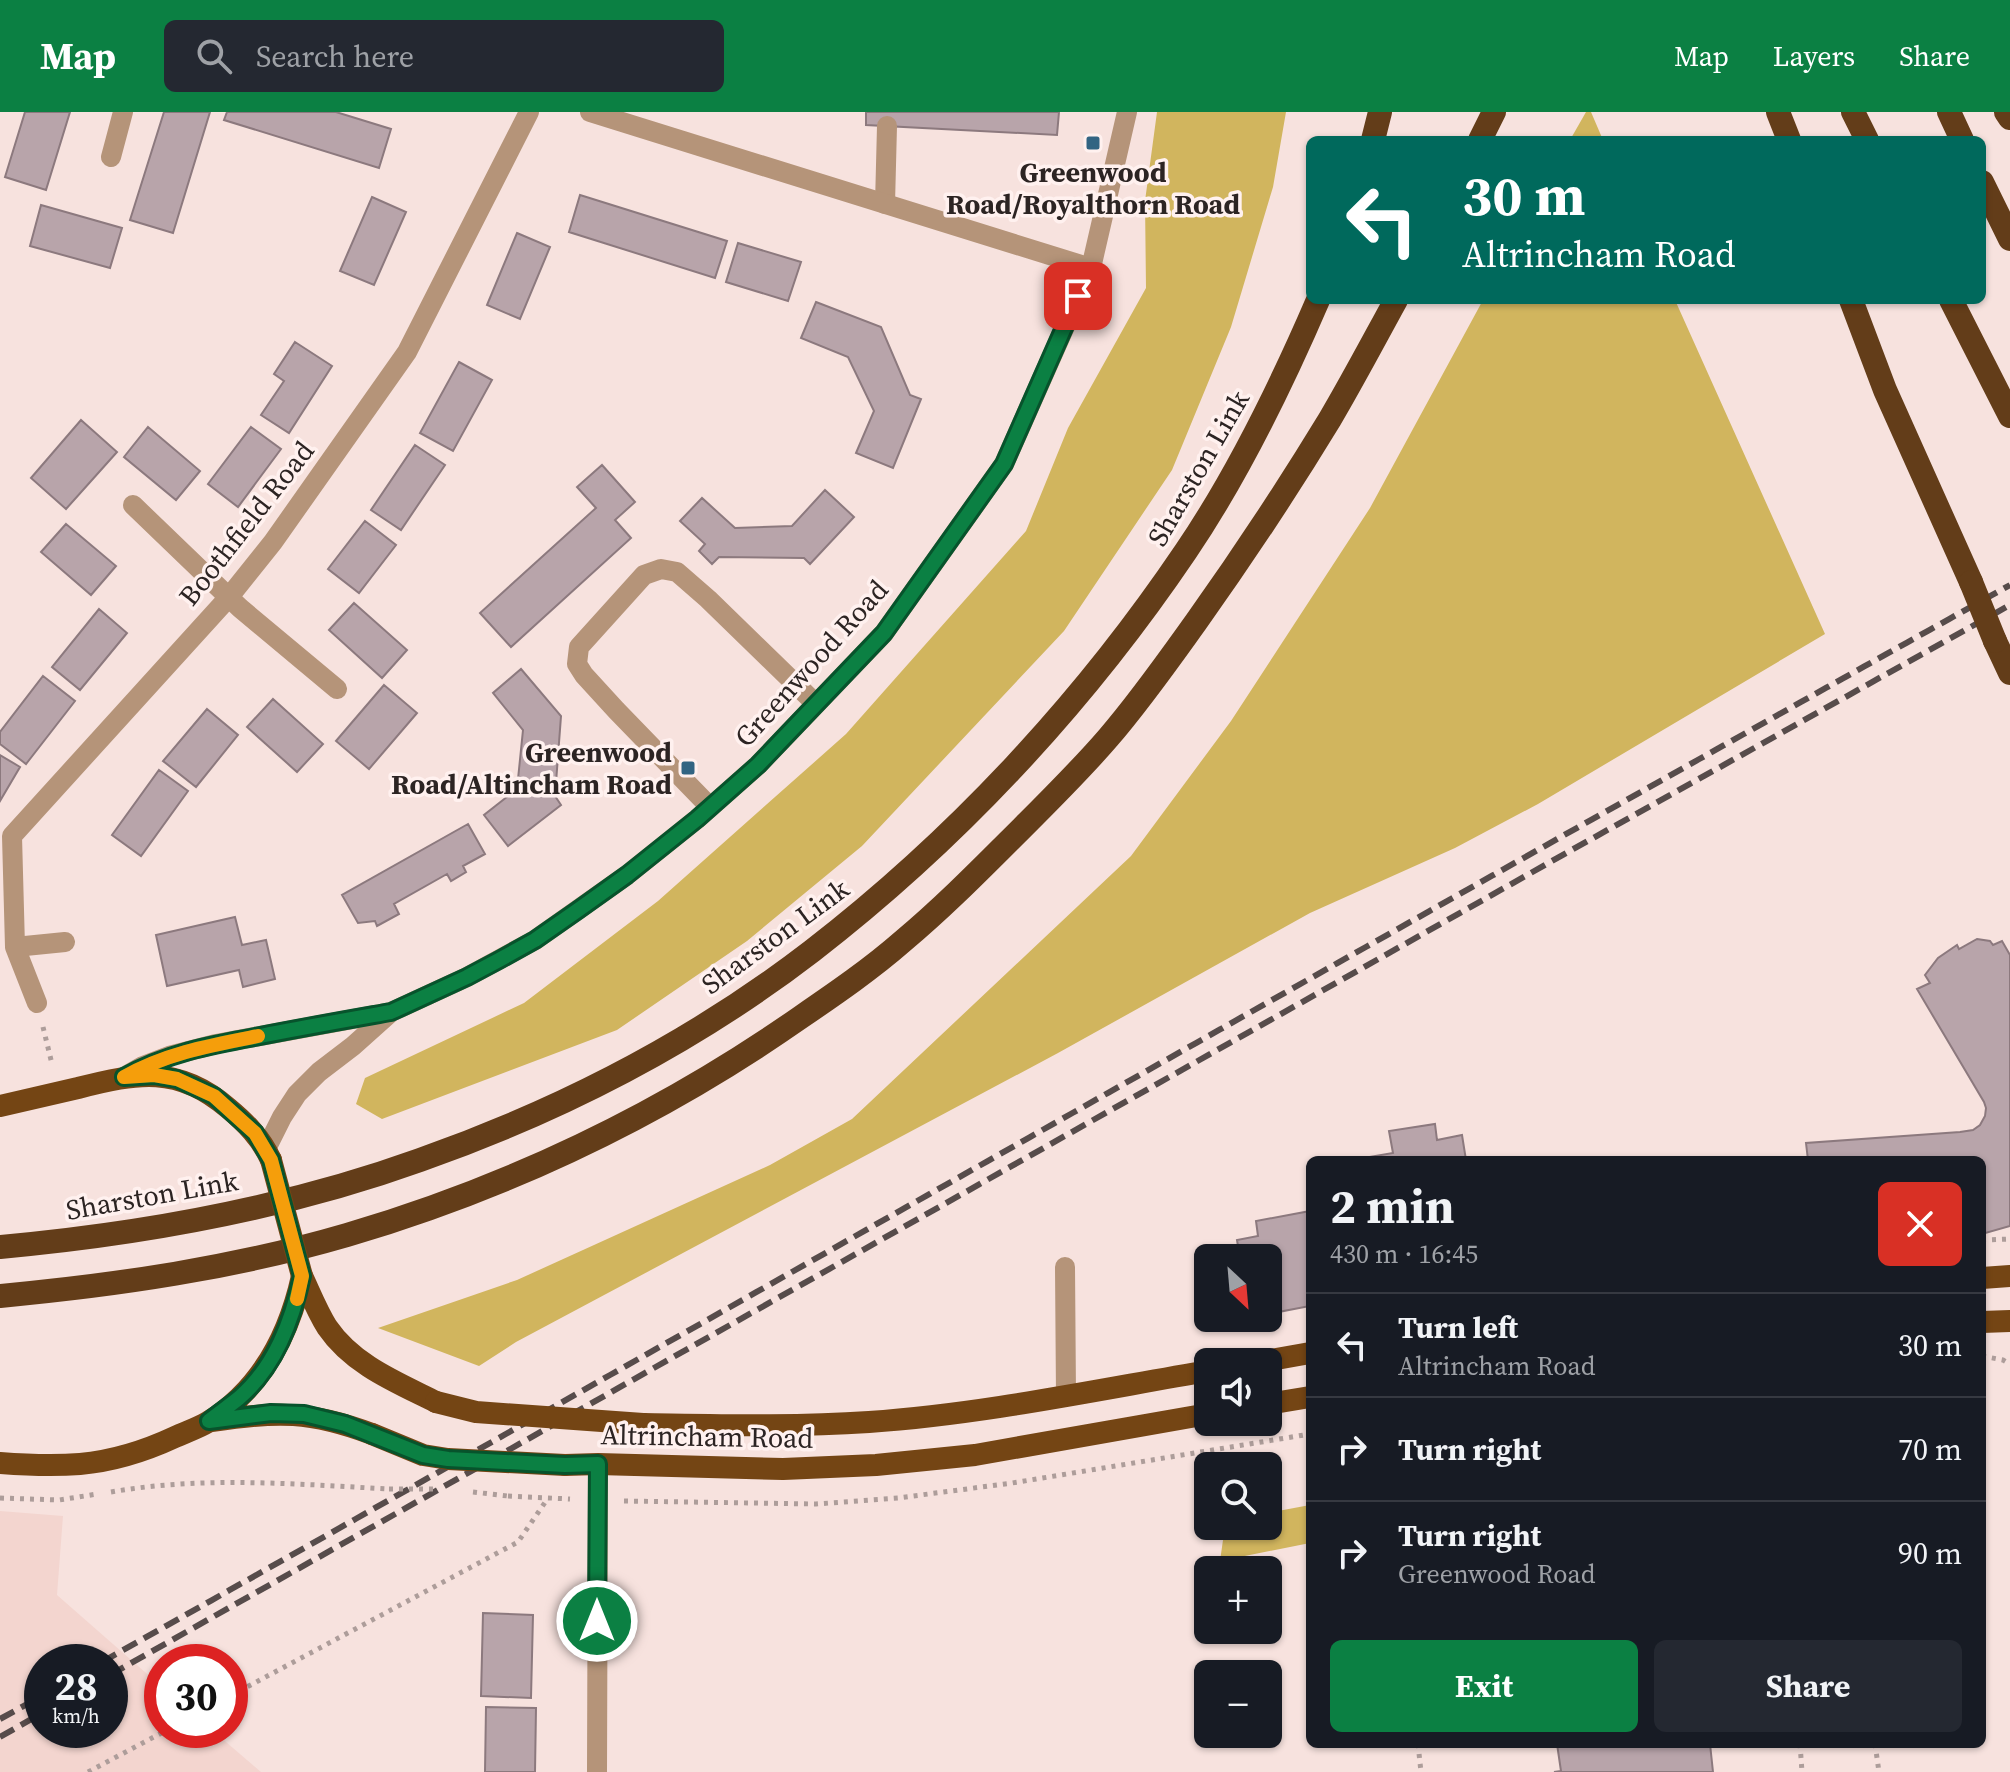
<!DOCTYPE html>
<meta charset="utf-8">
<style>
body{margin:0;font-family:"Source Serif 4",serif;background:#242831;color:#f1f3f6;height:100vh;display:flex;flex-direction:column;font-size:30px;white-space:nowrap}
*{box-sizing:border-box;margin:0}
p{font-size:26px;color:#9ea1a6}
.icon{flex:none;width:44px;height:44px;fill:none;stroke:currentColor;stroke-width:2;stroke-linecap:round;stroke-linejoin:round}
.map{position:relative;flex:1;overflow:hidden}
.details{position:absolute;left:1306px;top:1044px;width:680px;height:592px;display:flex;flex-direction:column;background:#171b24;border-radius:12px;box-shadow:0 2px 6px #0004}
.details>*{flex:none}
.guide{position:absolute;left:1306px;top:24px;width:680px;height:168px;border-radius:12px;box-shadow:0 2px 6px #0004;background:#00695c;color:#fff;overflow:hidden}
.needle{width:52px;rotate:154deg}
.buttons{position:absolute;left:1194px;top:1132px;display:grid;gap:16px}
.buttons a{display:grid;place-items:center;width:88px;height:88px;border-radius:12px;background:#171b24;box-shadow:0 2px 6px #0004;font-size:40px}
.speed{position:absolute;left:24px;top:1532px;display:flex;gap:16px;font-size:40px;font-weight:700;text-align:center}
.speed>*{display:grid;place-content:center;width:104px;height:104px;border-radius:50%;background:#171b24;box-shadow:0 2px 6px #0004;line-height:1}
.speed small{font-size:20px;font-weight:400}
.speed .limit{border:12px solid #d22;background:#fff;color:#111}
.pin{position:absolute;display:grid;place-items:center;width:68px;height:68px;color:#fff;margin:-34px;border-radius:16px;box-shadow:0 4px 12px #0006}
.me{position:absolute;width:88px;margin:-44px;rotate:0deg;stroke-linejoin:round;filter:drop-shadow(0 0 6px #0008)}
.turn{display:flex;align-items:center;gap:28px;height:168px;padding:0 24px;font-size:36px}
.turn .icon{width:104px;height:104px;stroke-width:2.5}
.turn b{display:block;font-size:56px;line-height:68px}
.round{display:grid;place-items:center;flex:none;width:84px;height:84px;border-radius:12px;background:#242831}
.summary{display:flex;align-items:center;justify-content:space-between;height:136px;padding:0 24px}
h1{font-size:48px;font-weight:700;line-height:60px}
.action{display:flex;gap:16px;margin-top:auto;padding:16px 24px}
.action a{flex:1;height:92px;border-radius:12px;background:#0b8043;color:#fff;font-size:32px;font-weight:700;line-height:92px;text-align:center}
.action a+a{background:#242831;color:#f1f3f6}
ul{padding:0;list-style:none}
li{display:flex;align-items:center;gap:24px;height:104px;padding:0 24px;border-top:2px solid #363941}
li div{flex:1}
li b{display:block;font-size:30px}
li em{font-style:normal}
header{display:flex;align-items:center;gap:48px;box-sizing:border-box;height:112px;padding:0 40px;background:#0b8043;color:#fff}
header strong{font-size:38px}
nav{display:flex;gap:44px;margin-inline-start:auto;font-size:28px}
.search{width:560px;height:72px;background:#242831;display:flex;align-items:center;gap:20px;box-sizing:border-box;padding:0 28px;border-radius:12px;color:#9ea1a6;font-size:30px}
.map>svg:first-child{display:block}
.built{fill:#f3d5cf;fill-rule:evenodd}
.green{fill:#d1b55e}
.building{fill:#b8a4aa;stroke:#8c797e;stroke-width:2}
.lines{fill:none;stroke-linecap:round;stroke-linejoin:round}
.path{stroke:#ad9d9a;stroke-width:5;stroke-dasharray:4 6;stroke-linecap:butt}
.service{stroke:#b59479;stroke-width:20}
.minor{stroke:#b59479;stroke-width:20}
.tertiary{stroke:#b59479;stroke-width:20}
.trunk{stroke:#744514;stroke-width:22}
.motorway{stroke:#633d19;stroke-width:24}
.rail{stroke:#574c4b;stroke-width:6;stroke-dasharray:16 8;stroke-linecap:butt}
.path-bridge{stroke:#ad9d9a;stroke-width:5;stroke-dasharray:4 6;stroke-linecap:butt}
.trunk-bridge{stroke:#744514;stroke-width:22}
.motorway-bridge{stroke:#633d19;stroke-width:24}
.route-casing{stroke:#07532c;stroke-width:20}
.route{stroke:#0b8043;stroke-width:14}
.slow{stroke:#f59e0b;stroke-width:14}
.poi-dot{fill:#326482;stroke:#fff1ef;stroke-width:3}
.labels{text-anchor:middle;dominant-baseline:central;stroke-width:7;stroke-linejoin:round;paint-order:stroke}
.poi-label{font-size:28px;font-weight:bold;fill:#2c2423;stroke:#fff1ef}
.street-label{font-size:28px;fill:#2c2423;stroke:#fff1ef}
</style>
<header>
<strong>Map</strong>
<div class="search"><svg class="icon" aria-label="search" viewBox="0 0 24 24"><circle cx="10" cy="10" r="6"/><path d="M15 15l6 6"/></svg>Search here</div>
<nav><a>Map</a><a>Layers</a><a>Share</a></nav>
</header>
<div class="map">
<svg width="2010" height="1660" viewBox="0 0 2010 1660">
<rect width="100%" height="100%" fill="#f7e2de"/>
<path class="built" d="M0,1399L63,1404L57,1483L162,1575V1618H212L261,1660H0ZM42,1550H110V1618H42Z"/>
<path class="green" d="M1157,0H1286L1273,75L1231,215L1172,358L1064,519L862,734L747,829L617,918L382,1007L356,992L365,966L524,891L658,789L846,622L1026,419L1068,316L1146,176L1145,89Z
M1586,0H1591L1603,28H1570Z
M1483,188H1675L1825,522L1538,692L1455,736L1310,801L1058,941L516,1230L479,1254L378,1216L517,1168L770,1053L852,1007L1131,744L1231,609L1370,396Z
M1310,1393V1431L1220,1449L1225,1414H1268V1401Z"/>
<path class="building" d="M25,0H70L46,78L5,65Z
M164,0H210L173,121L130,108Z
M227,0H336L391,17L379,56L224,8Z
M866,0H1059L1057,23L866,13Z
M580,83L727,129L715,166L569,120Z
M372,85L406,100L374,173L340,159Z
M41,93L122,116L110,156L30,134Z
M517,121L550,135L520,207L487,193Z
M738,131L801,150L788,189L726,170Z
M816,190L881,215L910,283L921,287L893,356L856,341L874,299L848,245L801,226Z
M295,230L332,254L289,321L261,303L284,269L274,262Z
M459,250L492,268L453,339L420,321Z
M81,308L117,340L66,397L31,366Z
M148,315L200,359L176,388L124,345Z
M251,315L281,337L238,395L208,372Z
M415,333L445,353L401,418L371,398Z
M602,353L635,390L615,408L631,426L511,535L480,501L596,396L577,375Z
M825,378L854,405L810,452L804,446L719,445L712,452L699,439L705,432L680,409L702,386L735,416L792,414Z
M365,409L396,433L359,481L328,457Z
M66,412L116,454L91,483L41,440Z
M354,491L407,538L382,566L329,518Z
M99,497L127,521L80,578L52,555Z
M521,557L561,604L555,684L561,693L508,734L484,703L517,677L523,618L493,581Z
M43,564L75,589L26,652L0,632V620Z
M384,573L417,601L369,657L336,629Z
M273,587L323,632L297,660L247,615Z
M207,597L238,623L196,675L163,649Z
M0,643L20,655L0,689Z
M159,658L188,679L141,744L112,723Z
M468,712L485,742L463,754L466,760L451,769L447,762L394,792L399,802L377,814L375,809L358,811L342,783Z
M235,805L242,833L266,828L275,867L243,875L239,858L167,874L156,823Z
M1977,827L1990,829L1993,833L2002,829L2010,843V1114L1982,1122V1048H1808L1806,1031L1960,1020L1973,1018L1980,1013L1985,1004L1986,996L1984,990L1917,877L1930,871L1925,863L1938,846L1954,835L1957,833L1959,837Z
M1435,1012L1437,1028L1462,1023L1466,1048H1369V1045L1393,1041L1389,1019Z
M1310,1099V1194L1268,1202V1146H1240L1237,1128L1258,1124L1256,1109Z
M483,1501L533,1503L531,1586L481,1584Z
M486,1595L536,1596L535,1660H485Z
M1557,1632H1710L1713,1660H1554L1561,1659Z"/>
<g class="lines">
<path class="path" d="M43,915L52,952
M1982,1128L2010,1127
M1982,1244L2003,1248L2010,1252
M111,1380C202,1364 296,1372 389,1377
M508,1384L570,1387
M0,1386L59,1388L97,1382
M624,1389L816,1392L898,1386L1012,1371L1310,1322
M230,1584L518,1430L548,1386
M1418,1632L1421,1660
M1800,1632L1802,1660
M1875,1632L1879,1660
M88,1660L167,1618"/>
<path class="service" d="M885,92L887,14
M710,695L616,598L584,563L577,552L579,535L644,463L661,457L677,460L708,487L816,592
M1065,1155L1066,1283"/>
<path class="minor" d="M590,0L1091,156
M111,45L123,0
M133,393L240,496L337,577
M15,835L65,830
M37,891L15,835L12,724L229,485L273,430L407,240L529,0
M597,1660L598,1352"/>
<path class="tertiary" d="M124,965L143,954L169,944L216,932L391,900L467,865L535,828L627,763L697,707L758,653L884,521L1004,352L1091,156L1127,0
M266,1037L282,1005L297,982L319,960L353,934L391,900"/>
<path class="trunk" d="M0,994C26,988 52,982 78,976C137,961 178,953 228,996C246,1011 261,1026 271,1048
M302,1164C310,1181 317,1199 327,1215C353,1253 396,1270 436,1290
M1982,1166L2010,1164
M1982,1210L2010,1209
M1259,1250L1310,1241
M1268,1292L1310,1285
M213,1309C277,1299 311,1299 372,1322
M643,1312C718,1313 794,1315 869,1310C983,1302 1096,1278 1208,1259
M0,1351C27,1353 54,1354 80,1352C113,1349 145,1339 175,1325C186,1320 198,1316 208,1310C261,1277 289,1223 302,1164
M565,1353L598,1352L783,1357L876,1353L975,1343L1208,1302"/>
<path class="motorway" d="M1778,0L1789,28
M1853,0L1867,28
M1949,0L1962,28
M2006,0L2010,6
M1373,28L1380,0
M1480,28L1494,0
M1982,70L2010,127
M1851,188L1885,278L1971,470
M1951,188L2010,304
M1995,529L2010,561
M0,1135C143,1122 284,1097 420,1048C559,999 695,929 812,839C957,727 1084,590 1186,439C1239,361 1281,274 1318,188
M0,1184C117,1173 234,1156 347,1123C510,1075 662,1002 801,905C836,881 871,857 903,829C940,798 974,764 1008,730C1042,696 1077,662 1108,626C1140,589 1168,549 1196,510C1243,444 1288,376 1330,307C1353,268 1374,228 1396,188"/>
<path class="rail" d="M102,1550C738,1192 1372,829 2010,473
M110,1563L1552,749L2010,493
M0,1607L42,1584
M0,1625L42,1601"/>
<path class="path-bridge" d="M389,1377H435
M473,1380L508,1384"/>
<path class="trunk-bridge" d="M271,1048L302,1164
M436,1290L476,1300L643,1312
M372,1322L423,1343L448,1347L565,1353"/>
<path class="motorway-bridge" d="M1971,470L1995,529"/>
</g>
<g class="lines">
<g class="route-casing">
<path id="route" d="M597,1509L598,1352L565,1353L448,1347L423,1343L345,1312L304,1302L271,1301L209,1309C219,1301 229,1294 239,1286C275,1255 292,1209 302,1164L271,1048L255,1021L214,984L177,967L154,963L124,965C165,942 210,933 255,925C300,916 346,908 391,900L467,865L499,848L535,828L578,798L627,763L697,707L758,653L777,633L884,521L1004,352L1078,184"/>
</g>
<use href="#route" class="route"/>
<path class="slow" d="M258,924C212,933 166,941 124,965L154,963L177,967L214,984L255,1021L271,1048L302,1164L297,1187"/>
</g>
<g class="poi-dot">
<rect x="1085" y="23" width="16" height="16" rx="4"/>
<rect x="680" y="648" width="16" height="16" rx="4"/>
</g>
<g class="labels">
<g class="poi-label">
<text x="1093" y="60">Greenwood<tspan x="1093" dy="32">Road/Royalthorn Road</tspan></text>
<text x="672" y="640" text-anchor="end">Greenwood<tspan x="672" dy="32">Road/Altincham Road</tspan></text>
</g>
<g class="street-label">
<text transform="translate(1198 356) rotate(-60)">Sharston Link</text>
<text transform="translate(246 411) rotate(-52)">Boothfield Road</text>
<text transform="translate(811 551) rotate(-48)">Greenwood Road</text>
<text transform="translate(775 824) rotate(-36)">Sharston Link</text>
<text transform="translate(152 1083) rotate(-10)">Sharston Link</text>
<text transform="translate(707 1324) rotate(1)">Altrincham Road</text>
</g>
</g>
</svg>
<div class="buttons">
<a><svg class="needle" viewBox="-14 -14 28 28"><path d="M0-13l5 13h-10z" fill="#e53935"/><path d="M0 13l5-13h-10z" fill="#9ea1a6"/></svg></a>
<a><svg class="icon" aria-label="sound" viewBox="0 0 24 24"><path d="M4 9h4l5-4v14l-5-4H4zM17 9q2 3 0 6"/></svg></a>
<a><svg class="icon" aria-label="search" viewBox="0 0 24 24"><circle cx="10" cy="10" r="6"/><path d="M15 15l6 6"/></svg></a>
<a>+</a>
<a>−</a>
</div>
<div class="speed"><div>28<small>km/h</small></div><div class="limit">30</div></div>
<div class="pin" style="left:1078px;top:184px;background:#d93025"><svg class="icon" aria-label="arrive" viewBox="0 0 24 24"><path d="M6 21V4h12l-3 4 3 4H6"/></svg></div>
<svg class="me" style="left:597px;top:1509px" viewBox="-20 -20 40 40"><circle r="17" fill="#0b8043" stroke="#fff" stroke-width="3"/><path d="M0-11L8 9 0 5-8 9z" fill="#fff"/></svg>
<div class="guide">
<div class="turn"><svg class="icon" aria-label="left" viewBox="0 0 24 24"><path d="M17 20v-9H6M10 6l-5 5 5 5"/></svg><div><b>30 m</b>Altrincham Road</div></div>
</div>
<section class="details">
<div class="summary"><div><h1>2 min</h1><p>430 m · 16:45</p></div><a class="round" style="background:#d93025;color:#fff"><svg class="icon" aria-label="close" viewBox="0 0 24 24"><path d="M6 6l12 12M18 6L6 18"/></svg></a></div>
<ul>
<li><svg class="icon" aria-label="left" viewBox="0 0 24 24"><path d="M17 20v-9H6M10 6l-5 5 5 5"/></svg><div><b>Turn left</b><p>Altrincham Road</p></div><em>30 m</em></li>
<li><svg class="icon" aria-label="right" viewBox="0 0 24 24"><path d="M7 20v-9h11M14 6l5 5-5 5"/></svg><div><b>Turn right</b></div><em>70 m</em></li>
<li><svg class="icon" aria-label="right" viewBox="0 0 24 24"><path d="M7 20v-9h11M14 6l5 5-5 5"/></svg><div><b>Turn right</b><p>Greenwood Road</p></div><em>90 m</em></li>
</ul>
<div class="action"><a>Exit</a><a>Share</a></div>
</section>
</div>
